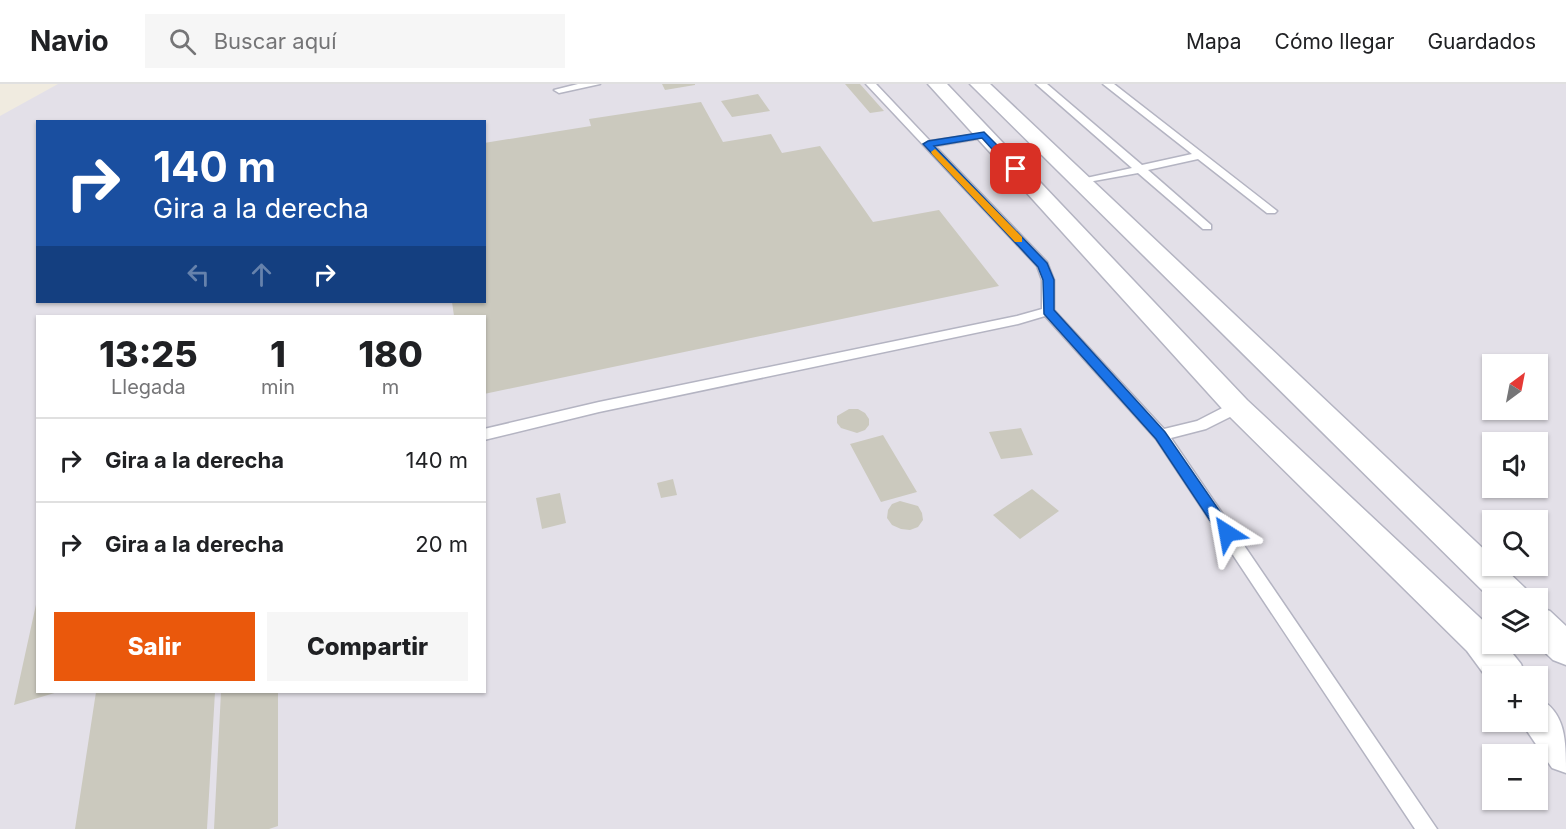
<!DOCTYPE html>
<html lang="es">
<meta charset="utf-8">
<style>
body{margin:0;font-family:Inter,sans-serif;background:#f6f6f6;color:#202124;height:100vh;display:flex;flex-direction:column;font-size:22px;white-space:nowrap}
*{box-sizing:border-box;margin:0}
p{font-size:20px;color:#757577}
.icon{flex:none;width:33px;height:33px;fill:none;stroke:currentColor;stroke-width:2;stroke-linecap:round;stroke-linejoin:round}
.map{position:relative;flex:1;overflow:hidden}
.side{position:absolute;left:36px;top:231px;width:450px;height:378px;display:flex;flex-direction:column;background:#fff;border-radius:0px;box-shadow:0 2px 4px #0004}
.side>*{flex:none}
.banner{position:absolute;left:36px;top:36px;width:450px;height:183px;border-radius:0px;box-shadow:0 2px 4px #0004;background:#1a4fa0;color:#fff;overflow:hidden}
.needle{width:39px;rotate:32deg}
.controls{position:absolute;left:1482px;top:270px;display:grid;gap:12px}
.controls a{display:grid;place-items:center;width:66px;height:66px;border-radius:0px;background:#fff;box-shadow:0 2px 4px #0004;font-size:30px}
.pin{position:absolute;display:grid;place-items:center;width:51px;height:51px;color:#fff;margin:-26px;border-radius:12px;box-shadow:0 3px 9px #0006}
.me{position:absolute;width:66px;margin:-33px;rotate:326deg;stroke-linejoin:round;filter:drop-shadow(0 0 4px #0008)}
.turn{display:flex;align-items:center;gap:21px;height:126px;padding:0 18px;font-size:27px}
.turn .icon{width:78px;height:78px;stroke-width:2.5}
.turn b{display:block;font-size:42px;line-height:51px}
.lanes{display:flex;align-items:center;height:57px;padding:0 18px;background:#0003;justify-content:center;gap:30px;direction:ltr}
.lanes .off{opacity:.35}
.eta{display:flex;justify-content:space-evenly;align-items:center;height:102px;text-align:center}
.eta b{font-size:36px;font-weight:800;line-height:42px}
.cta{display:flex;gap:12px;margin-top:auto;padding:12px 18px}
.cta a{flex:1;height:69px;border-radius:0px;background:#ea580c;color:#fff;font-size:24px;font-weight:800;line-height:69px;text-align:center}
.cta a+a{background:#f6f6f6;color:#202124}
ul{padding:0;list-style:none}
li{display:flex;align-items:center;gap:18px;height:84px;padding:0 18px;border-top:2px solid #e0e0e0}
li div{flex:1}
li b{display:block;font-size:22px}
li em{font-style:normal}
header{display:flex;align-items:center;gap:36px;box-sizing:border-box;height:84px;padding:0 30px;background:#fff;border-bottom:2px solid #e0e0e0}
header strong{font-size:28px}
nav{display:flex;gap:33px;margin-inline-start:auto;font-size:21px}
.search{width:420px;height:54px;background:#f6f6f6;display:flex;align-items:center;gap:15px;box-sizing:border-box;padding:0 21px;border-radius:0px;color:#757577;font-size:22px}
.map>svg:first-child{display:block}
.industrial{fill:#e3e0e8;fill-rule:evenodd}
.building{fill:#cbc9be}
.lines{fill:none;stroke-linecap:round;stroke-linejoin:round}
.service-casing{stroke:#b4b4c2;stroke-width:3}
.minor-casing{stroke:#b4b4c2;stroke-width:3}
.service{fill:#fff;fill-rule:evenodd}
.minor{fill:#fff;fill-rule:evenodd}
.route{fill:#1a73e8;stroke:#114b97;stroke-width:1.5}
.slow{fill:#f59e0b}
</style>
<header>
<strong>Navio</strong>
<div class="search"><svg class="icon" aria-label="search" viewBox="0 0 24 24"><circle cx="10" cy="10" r="6"/><path d="M15 15l6 6"/></svg>Buscar aquí</div>
<nav><a>Mapa</a><a>Cómo llegar</a><a>Guardados</a></nav>
</header>
<div class="map">
<svg width="1566" height="745" viewBox="0 0 1566 745">
<rect width="100%" height="100%" fill="#f0ebe0"/>
<path class="industrial" d="M58,0H1566V745H0V32ZM38,38H484V218H38ZM38,232H484V608H38ZM1492,280H1538V326H1492ZM1492,358H1538V404H1492ZM1492,436H1538V482H1492ZM1492,514H1538V560H1492ZM1492,592H1538V638H1492ZM1492,670H1538V716H1492Z"/>
<path class="building" d="M662,0H695V1L665,6Z
M845,0H860L884,27L870,29Z
M758,10L770,27L732,33L721,17Z
M701,18L723,58L771,50L782,69L820,62L873,138L939,126L999,202L484,310V232H454L452,218H484V59L591,42L589,35Z
M849,325H858L865,329L869,335V341L865,346L857,349L841,344L837,339V332Z
M1021,344L1033,371L1001,375L989,348Z
M883,351L917,408L881,418L850,360Z
M673,395L677,411L661,414L657,399Z
M1032,405L1059,427L1020,455L993,431Z
M560,409L566,439L542,445L536,414Z
M900,417L918,422L922,429L923,436L918,443L910,446L901,445L892,441L887,434L888,426L892,420Z
M37,516L38,608H58L14,621Z
M96,608H215L207,745H75Z
M221,608H278V742L269,745H214Z"/>
<g class="lines">
<g class="service-casing">
<path id="service" d="M578,0H600L559,9L554,6Z
M866,0H876L930,57L988,49V53L935,62L1047,178L1054,196V226L1164,345L1197,337L1232,319H1242L1244,323L1242,327L1206,345L1171,354L1437,745H1415L1156,355L1045,232L1018,240L599,328L484,356V345L599,318L1017,232L1042,225V196L1037,182Z
M1036,0H1047L1142,81L1192,70L1103,0H1114L1277,127L1275,129H1267L1198,75L1148,86L1211,141V145H1203L1138,89L1077,100V96L1132,84Z"/>
</g>
<g class="minor-casing">
<path id="minor" d="M928,0H947L1247,316L1492,545V560H1505L1521,580L1526,592H1492V601L1467,567L1227,330Z
M970,0H990L1492,473V482H1502L1525,504L1530,514L1492,516Z
M1538,523L1550,527L1566,542V581L1553,576L1536,560Z
M1538,614C1566,628 1566,657 1566,689L1552,684L1521,638H1538Z"/>
</g>
<use href="#service" class="service"/>
<use href="#minor" class="minor"/>
</g>
<path class="route" d="M984,48L1019,83V87H1012L982,54L934,62L1047,179L1054,196V226L1165,348L1232,445L1234,449L1232,453H1221L1156,355L1044,230L1043,196L1038,183L923,60L928,57Z"/>
<path class="slow" d="M935,65L1022,153V158H1015L932,70L931,68Z"/>
</svg>
<div class="controls">
<a><svg class="needle" viewBox="-14 -14 28 28"><path d="M0-13l5 13h-10z" fill="#e53935"/><path d="M0 13l5-13h-10z" fill="#757577"/></svg></a>
<a><svg class="icon" aria-label="sound" viewBox="0 0 24 24"><path d="M4 9h4l5-4v14l-5-4H4zM17 9q2 3 0 6"/></svg></a>
<a><svg class="icon" aria-label="search" viewBox="0 0 24 24"><circle cx="10" cy="10" r="6"/><path d="M15 15l6 6"/></svg></a>
<a><svg class="icon" aria-label="layers" viewBox="0 0 24 24"><path d="M12 4l9 5-9 5-9-5zM3 14l9 5 9-5"/></svg></a>
<a>+</a>
<a>−</a>
</div>
<div class="pin" style="left:1016px;top:85px;background:#d93025"><svg class="icon" aria-label="arrive" viewBox="0 0 24 24"><path d="M6 21V4h12l-3 4 3 4H6"/></svg></div>
<svg class="me" style="left:1227px;top:449px" viewBox="-20 -20 40 40"><path d="M0-17L14 15 0 8-14 15z" fill="#1a73e8" stroke="#fff" stroke-width="4"/></svg>
<div class="banner">
<div class="turn"><svg class="icon" aria-label="right" viewBox="0 0 24 24"><path d="M7 20v-9h11M14 6l5 5-5 5"/></svg><div><b>140 m</b>Gira a la derecha</div></div>
<div class="lanes"><svg class="icon off" aria-label="left" viewBox="0 0 24 24"><path d="M17 20v-9H6M10 6l-5 5 5 5"/></svg><svg class="icon off" aria-label="ahead" viewBox="0 0 24 24"><path d="M12 20V5M6 11l6-6 6 6"/></svg><svg class="icon" aria-label="right" viewBox="0 0 24 24"><path d="M7 20v-9h11M14 6l5 5-5 5"/></svg></div>
</div>
<section class="side">
<div class="eta">
<div><b>13:25</b><p>Llegada</p></div>
<div><b>1</b><p>min</p></div>
<div><b>180</b><p>m</p></div>
</div>
<ul>
<li><svg class="icon" aria-label="right" viewBox="0 0 24 24"><path d="M7 20v-9h11M14 6l5 5-5 5"/></svg><div><b>Gira a la derecha</b></div><em>140 m</em></li>
<li><svg class="icon" aria-label="right" viewBox="0 0 24 24"><path d="M7 20v-9h11M14 6l5 5-5 5"/></svg><div><b>Gira a la derecha</b></div><em>20 m</em></li>
</ul>
<div class="cta"><a>Salir</a><a>Compartir</a></div>
</section>
</div>
